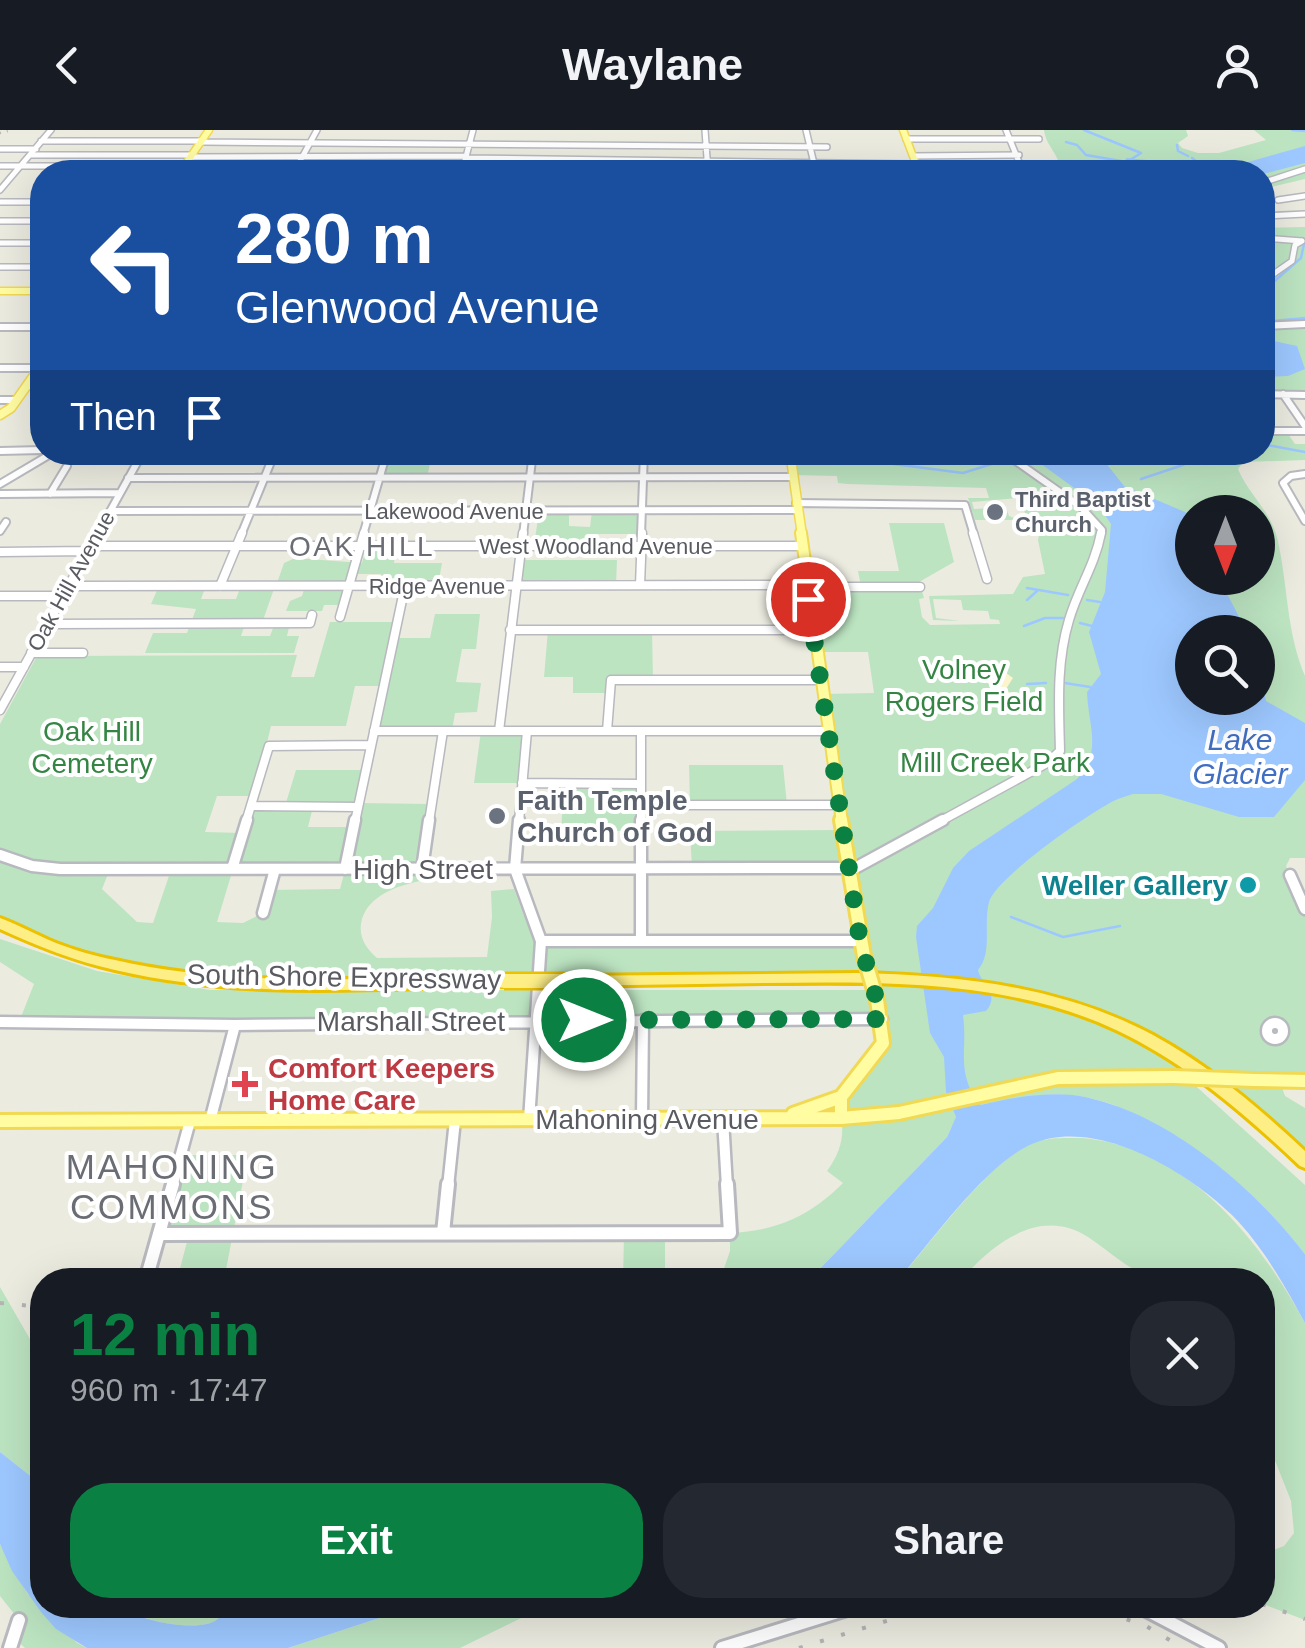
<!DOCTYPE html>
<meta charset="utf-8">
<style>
body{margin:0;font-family:Helvetica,sans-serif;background:#242831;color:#f1f3f6;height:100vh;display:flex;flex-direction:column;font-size:38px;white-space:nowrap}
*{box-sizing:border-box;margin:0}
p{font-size:32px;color:#9ea1a6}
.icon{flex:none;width:55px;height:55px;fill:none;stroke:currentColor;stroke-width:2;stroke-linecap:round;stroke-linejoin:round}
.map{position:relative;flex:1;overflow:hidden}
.sheet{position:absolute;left:30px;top:1138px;width:1245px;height:350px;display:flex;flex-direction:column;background:#171b24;border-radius:40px;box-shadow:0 10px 40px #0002}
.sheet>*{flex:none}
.guide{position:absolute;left:30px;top:30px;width:1245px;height:305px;border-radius:40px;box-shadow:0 10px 40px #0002;background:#1a4fa0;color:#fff;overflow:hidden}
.needle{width:65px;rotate:180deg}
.tools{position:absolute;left:1175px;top:365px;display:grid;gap:20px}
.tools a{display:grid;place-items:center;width:100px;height:100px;border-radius:50%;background:#171b24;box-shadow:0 10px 40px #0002;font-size:50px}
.pin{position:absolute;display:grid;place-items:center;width:85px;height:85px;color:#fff;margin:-42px;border:5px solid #fff;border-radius:50%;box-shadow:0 2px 10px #0007}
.me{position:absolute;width:110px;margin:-55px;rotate:90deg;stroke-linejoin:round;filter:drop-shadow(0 0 8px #0008)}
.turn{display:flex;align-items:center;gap:35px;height:210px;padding:0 40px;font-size:45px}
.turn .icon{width:130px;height:130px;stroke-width:2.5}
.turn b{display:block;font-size:70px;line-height:85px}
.then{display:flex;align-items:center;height:95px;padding:0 40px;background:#0003;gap:20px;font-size:38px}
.round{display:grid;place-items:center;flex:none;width:105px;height:105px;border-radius:40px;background:#242831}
.overview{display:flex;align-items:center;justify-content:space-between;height:170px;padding:0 40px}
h1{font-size:60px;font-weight:600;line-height:75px;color:#0b8043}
.primary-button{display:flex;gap:20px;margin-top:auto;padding:20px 40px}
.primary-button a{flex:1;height:115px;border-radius:40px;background:#0b8043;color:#fff;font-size:40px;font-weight:600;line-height:115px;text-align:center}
.primary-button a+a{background:#242831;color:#f1f3f6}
header{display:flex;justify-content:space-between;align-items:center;height:130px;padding:0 40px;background:#171b24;font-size:45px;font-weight:600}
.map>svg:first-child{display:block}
.green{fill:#bce4c1;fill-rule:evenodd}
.sand{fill:#faf5cd}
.water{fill:#9dc8ff;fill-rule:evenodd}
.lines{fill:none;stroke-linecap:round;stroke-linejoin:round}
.stream{stroke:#9dc8ff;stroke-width:2.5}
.minor-far4-casing{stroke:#b8b9bf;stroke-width:8}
.minor-far3-casing{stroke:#b8b9bf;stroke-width:10}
.minor-far2-casing{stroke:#b8b9bf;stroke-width:11}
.minor-far1-casing{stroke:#b8b9bf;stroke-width:15}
.minor-casing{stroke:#b8b9bf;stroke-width:18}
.major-far3-casing{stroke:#f1d954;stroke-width:9}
.major-far2-casing{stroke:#f1d954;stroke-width:11}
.major-far1-casing{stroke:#f1d954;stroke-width:14}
.major-casing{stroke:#f1d954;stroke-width:18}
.highway-casing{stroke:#ecc100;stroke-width:6}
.minor-far4{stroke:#fff;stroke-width:5}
.minor-far3{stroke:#fff;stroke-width:6}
.minor-far2{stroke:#fff;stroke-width:8}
.minor-far1{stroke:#fff;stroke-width:10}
.minor{stroke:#fff;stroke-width:12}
.major-far3{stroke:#fffca2;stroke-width:6}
.major-far2{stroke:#fffca2;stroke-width:8}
.major-far1{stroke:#fffca2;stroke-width:10}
.major{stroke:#fffca2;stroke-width:12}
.highway{fill:#fdee86;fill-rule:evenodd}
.rail-far1{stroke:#b4b4b5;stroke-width:2.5;stroke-dasharray:1 6;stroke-linecap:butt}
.rail{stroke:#b4b4b5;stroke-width:4;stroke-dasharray:4 18;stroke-linecap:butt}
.major-bridge-casing{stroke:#f1d954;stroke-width:18;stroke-linecap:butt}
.highway-bridge-casing{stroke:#ecc100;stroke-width:19;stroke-linecap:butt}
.major-bridge{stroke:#fffca2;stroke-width:12}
.highway-bridge{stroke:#fdee86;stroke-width:14}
.route{stroke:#0b8043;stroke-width:18;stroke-dasharray:0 32.4}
.worship-dot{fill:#6b7280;stroke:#fff;stroke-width:4}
.culture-dot{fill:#0f9aa8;stroke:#fff;stroke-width:4}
.health-dot{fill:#e0444e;stroke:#fff;stroke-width:4}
.labels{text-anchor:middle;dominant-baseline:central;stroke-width:8;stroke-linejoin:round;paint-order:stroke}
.far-worship-label{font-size:22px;font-weight:bold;fill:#5b616d;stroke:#fff;text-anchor:start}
.far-street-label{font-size:22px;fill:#595b61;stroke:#fff}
.far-quarter-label{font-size:28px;letter-spacing:2.5px;fill:#6a6d73;stroke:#fff}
.park-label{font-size:28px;fill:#348543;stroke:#fff}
.worship-label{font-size:28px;font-weight:bold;fill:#5b616d;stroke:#fff;text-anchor:start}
.street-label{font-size:28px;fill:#595b61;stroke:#fff}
.culture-label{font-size:28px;font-weight:bold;fill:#0d838f;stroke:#fff;text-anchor:end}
.health-label{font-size:28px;font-weight:bold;fill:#be3a42;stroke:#fff;text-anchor:start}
.water-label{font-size:30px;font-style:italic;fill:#406ec2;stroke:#fff}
.near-neighbourhood-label{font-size:35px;letter-spacing:2.5px;fill:#6a6d73;stroke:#fff}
</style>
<header><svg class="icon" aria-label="back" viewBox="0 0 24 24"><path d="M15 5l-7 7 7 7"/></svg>Waylane<svg class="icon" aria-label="person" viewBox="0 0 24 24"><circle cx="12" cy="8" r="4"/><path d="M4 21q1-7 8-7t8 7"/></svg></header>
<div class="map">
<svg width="1305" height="1518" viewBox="0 0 1305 1518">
<rect width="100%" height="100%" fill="#ecebe0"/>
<path class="green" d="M1044,0H1186L1188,6L1178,13L1182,18L1198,23H1219L1266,10L1254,0H1305V49L1263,59L1262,42H1060C1061,25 1046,17 1044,0Z
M1305,97V265L1263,264V98Z
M1263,301H1286L1295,314H1305V330L1243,332L1238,339C1248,363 1270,381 1277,407C1288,453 1286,502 1305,546V728H1290L1286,736L1305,779V951L1280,952L1285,966L1305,978V1031L1212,949H1188L1305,1055V1124C1256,1059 1153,971 1068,965C1048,963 1027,967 1007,970C975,976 960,975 947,1007L809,1150H720L730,1121V1103C777,1101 810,1086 843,1053L827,1041C842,1020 845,1004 840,979L880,919L882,889L19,892L34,854L0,832V809L97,841L210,860H874L871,848L315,851L204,848L68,822L0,793V594L37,526L297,525L291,547H314L330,492H397L395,508H430L435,484H480L476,519H462L456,552L481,553L477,582L455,583L452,601H374L384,556H355L346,596H271L254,666H217L205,702L243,703L251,676H285L296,640H366L359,673L432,674L422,739L499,743C461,746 369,745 361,794C359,809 367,819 377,828L487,827L492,787L491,761L514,759L524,786H532L542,811H859L840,716L841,733L692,738L690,701L842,700L822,564L874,563L868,522H816L806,457L861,456L858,441H899L889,393H944L954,432L919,452L924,468L919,469L922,487L930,495L1000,494L999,490L990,489L988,481L963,480L961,470L933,469L936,488L960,491L933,490L929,466L1013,464L1023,447L1045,444L1038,410L1040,401L1035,392L1028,389L1018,368L972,372L974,379L992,378L989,386L993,389H1002L998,378L1005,375L1009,386L1019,390H975L968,368H989L986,358L847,354L838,353L837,346L793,345L790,323L1262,322ZM1192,382H1258V448H1192ZM1192,502H1258V568H1192ZM313,677L358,678L354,697H308ZM110,739L171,740L153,793L137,792L102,759ZM233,739L345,740L340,759L269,760L263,783L243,793L217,792Z
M387,323H432L427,348H380Z
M642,380L641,404H597L595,416H534L539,381H569V396L590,397L592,381Z
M366,419H396L394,433H442L438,455L379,456L381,444H355L344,475H324L322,481H286L290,471L302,466L305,456H276L284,433L295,428L362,433Z
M518,430H617L616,455H515Z
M159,456H206L201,469H236L241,456H275L262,493L245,494L241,506H270L275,493H290L287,506H299L294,523H145L153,503H187L196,479L151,474Z
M548,500H652L653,550H611L608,563H573V547H544Z
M481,601H527L522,653H474Z
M689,635H783L787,675H690Z
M564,654H641V701H561Z
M1082,1008C1186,1017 1259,1108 1305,1193V1490L1263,1474V1424L1284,1416L1294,1403L1291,1371L1263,1300L1262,1150C1239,1150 1171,1156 1153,1149C1129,1140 1109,1121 1088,1107C1040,1076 992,1114 961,1150H898C931,1113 990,1029 1035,1012C1050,1007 1066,1008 1082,1008Z
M180,1025H248L224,1150H177L189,1104H159Z
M624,1103H665V1150H623Z
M0,1157L42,1230V1355L0,1322Z
M0,1414L27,1463L77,1513L87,1518H25L13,1507L19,1490L0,1466Z
M419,1475H548L460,1518H288Z
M139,1478L206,1480L220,1487C206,1503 153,1494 136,1483Z"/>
<path class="sand" d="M1002,540L1013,548L1006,559L1016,569L1014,576L1000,579L990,575L983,566L992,557L983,549L985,544Z"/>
<path class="water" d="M1305,16V33L1263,44L1121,42L1118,37L1127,28L1227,38Z
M1264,209L1297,216L1305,239L1288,246L1263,247Z
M1026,323H1098L1124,356L1192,385V448H1223L1224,458L1247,502H1192V568H1258V536L1266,571L1305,593V650L1274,687H1239L1161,664H1133L1118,669C1094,679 995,748 989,772C983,795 993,822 978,840C981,855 1001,863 986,881L963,885C968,921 955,941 980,975C1009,968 1043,962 1073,965C1161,977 1253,1056 1305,1124V1193C1285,1156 1262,1115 1232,1085C1188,1042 1096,986 1032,1014C986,1034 932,1111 898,1150H809L947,1007L956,987L946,962L944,927L930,903L916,807L917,796L933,778L953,738L969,721L1077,649C1103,622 1088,595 1087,562L1101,544L1089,502L1105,462L1111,394L1099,376Z
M0,1322L42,1355V1475H419L288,1518H87L56,1499L41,1482L12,1441L0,1414ZM139,1478L206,1480L220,1487C205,1503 158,1493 139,1486L136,1483Z"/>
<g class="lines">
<path class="stream" d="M1084,0L1141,23L1130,30
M1292,0L1305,1
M1066,12L1077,15L1086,25L1121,31
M1177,15L1178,21L1188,26
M1192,28L1202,36
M1262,113L1270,111
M1262,128L1271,132V142
M1262,162L1301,128L1305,109
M1262,192L1305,188
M1262,314L1305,322
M847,328L963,343L1027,323
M1141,349L1183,335L1207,322
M1035,379L1069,378
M1027,458L1068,465
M1027,470L1037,461
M1087,470L1100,472
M1080,493L1092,496
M1024,496L1045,488H1063
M1065,553L1090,557
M1027,554L1046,553
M1011,787L1063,807L1120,796"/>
<g class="minor-far4-casing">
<path id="minor-far4" d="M705,0L708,42
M806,0L816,42
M1006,0L1023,42
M906,9H1039
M41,11H202
M201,12L827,17
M0,19H36
M31,25H192
M913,26L1019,25
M191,27L466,26
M466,28L916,34
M0,36H126L143,41L180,42
M294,42L317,0
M462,42L473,0
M1262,53L1305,39
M0,60L51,0
M1278,70L1305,66
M0,72H42
M1262,86L1305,84
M0,91H42
M1262,108L1302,111
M0,113H42
M0,137H42
M1262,152L1292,131L1295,115L1302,111"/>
</g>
<g class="minor-far3-casing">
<path id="minor-far3" d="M1262,196L1305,194
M0,197H42
M0,238H39
M27,256H42
M1262,264L1305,265
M1283,264L1305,296
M0,270H17
M1262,301H1305
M0,321L42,320
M852,322L917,329L934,322
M1003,322L1081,377L1102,400L1101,405
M1305,344L1291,346L1283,353L1305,391
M128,348L793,347
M0,354L54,322
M0,364L120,363
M50,364L67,336
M796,373L965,375L974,405
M110,381L797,380
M0,401L6,392
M97,405L143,322
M241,405L275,322
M363,405L387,322
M523,405L533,322
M641,405L644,322"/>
</g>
<g class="minor-far2-casing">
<path id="minor-far2" d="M973,403L987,449
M91,416H801
M0,422L88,421
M640,455L642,403
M69,456L806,455
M220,456L242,403
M806,457H920
M0,466H63
M340,487L364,403
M48,494L310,493L312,485
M510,500H813
M31,523H83
M0,537H24
M0,580L98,403
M374,601H829
M499,601L523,403
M607,601L611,550H820
M641,601V692
M522,653L641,654
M641,675H839
M251,676L358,677
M246,692L269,616L371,615
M355,692L405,456
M429,692L443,601
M519,692L527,601
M939,692L1047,633L1060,621C1059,577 1056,533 1069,490C1078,459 1095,435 1101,403"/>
</g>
<g class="minor-far1-casing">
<path id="minor-far1" d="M519,690L515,739L541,811L529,990
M641,690V811
M0,725L32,736L60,739L855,738L943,690
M232,739L247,690
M345,739L355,690
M422,739L429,690
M1290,745L1305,779
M263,783L275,739
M541,811H860
M0,892L235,895L882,889
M1267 901a8 8 0 1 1 16 0a8 8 0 1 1-16 0Z
M642,989L643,890
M723,989L727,1057
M210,991L235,895
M172,1057L190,991
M448,1057L455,990"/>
</g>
<g class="minor-casing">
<path id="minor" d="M443,1103L448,1054
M159,1104L730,1103L727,1054
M146,1150L173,1054
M1137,1475L1219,1518
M10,1518L19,1490
M722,1518L860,1475"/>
</g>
<g class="major-far3-casing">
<path id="major-far3" d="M903,0L919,42
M180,42L209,0
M0,161H42"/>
</g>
<g class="major-far2-casing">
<path id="major-far2" d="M0,285L11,278L42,234
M790,322L802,405"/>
</g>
<g class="major-far1-casing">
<path id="major-far1" d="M801,403L842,692"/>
</g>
<g class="major-casing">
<path id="major" d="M841,690L864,826
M1254,950L1305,951
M793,984L841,967
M841,988V967L883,913L877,870
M0,991L841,988L899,983L1058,948L1174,947"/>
</g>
<g class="highway-casing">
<path id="highway" d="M0,788C19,795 37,805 56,813C74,820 95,826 115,830C241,859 376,847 504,846L509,847L511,851L509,855L504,856C376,858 241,870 115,840C74,831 37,816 0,799Z
M856,843C958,845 1061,856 1153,905C1210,936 1259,978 1305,1021V1038L1300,1036C1244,983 1186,933 1116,900C1008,849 881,852 764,853C697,854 631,855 565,856L560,855L558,851L560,847L565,846Z"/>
</g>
<use href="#minor-far4" class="minor-far4"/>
<use href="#minor-far3" class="minor-far3"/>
<use href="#minor-far2" class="minor-far2"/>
<use href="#minor-far1" class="minor-far1"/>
<use href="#minor" class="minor"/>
<use href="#major-far3" class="major-far3"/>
<use href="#major-far2" class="major-far2"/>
<use href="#major-far1" class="major-far1"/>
<use href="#major" class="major"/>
<use href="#highway" class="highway"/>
<path class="rail-far1" d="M0,3L12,0"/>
<path class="rail" d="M0,1173L42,1177
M1262,1474L1305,1489
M1085,1475L1146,1496L1183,1518
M799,1518L938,1475"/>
<g class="major-bridge-casing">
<path id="major-bridge" d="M864,826L877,870
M1174,947L1254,950"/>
</g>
<g class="highway-bridge-casing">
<path id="highway-bridge" d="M504,851H565"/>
</g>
<use href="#major-bridge" class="major-bridge"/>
<use href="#highway-bridge" class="highway-bridge"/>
</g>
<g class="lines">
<path class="route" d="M584,890L882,889L860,811L808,469"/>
</g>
<g class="worship-dot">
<circle cx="995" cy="382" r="10"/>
<circle cx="497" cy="686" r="10"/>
</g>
<circle class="culture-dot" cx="1248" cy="755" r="10"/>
<path class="health-dot" d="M240 939h10v10h10v10h-10v10h-10v-10h-10v-10h10z"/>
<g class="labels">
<g class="far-worship-label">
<text x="1015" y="369">Third Baptist<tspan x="1015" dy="25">Church</tspan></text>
</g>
<g class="far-street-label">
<text x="454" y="381">Lakewood Avenue</text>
<text x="596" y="416">West Woodland Avenue</text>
<text transform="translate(71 451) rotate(-61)">Oak Hill Avenue</text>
<text x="437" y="456">Ridge Avenue</text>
</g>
<g class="far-quarter-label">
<text x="362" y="416">OAK HILL</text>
</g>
<g class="park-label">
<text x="964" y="539">Volney<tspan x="964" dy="32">Rogers Field</tspan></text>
<text x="92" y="601">Oak Hill<tspan x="92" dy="32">Cemetery</tspan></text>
<text x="995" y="632">Mill Creek Park</text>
</g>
<g class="worship-label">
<text x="517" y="670">Faith Temple<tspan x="517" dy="32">Church of God</tspan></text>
</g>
<g class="street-label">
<text x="423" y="739">High Street</text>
<text transform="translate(344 847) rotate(1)">South Shore Expressway</text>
<text x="411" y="891">Marshall Street</text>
<text x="647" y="989">Mahoning Avenue</text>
</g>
<g class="culture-label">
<text x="1228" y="755">Weller Gallery</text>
</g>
<g class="health-label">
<text x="268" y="938">Comfort Keepers<tspan x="268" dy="32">Home Care</tspan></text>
</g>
<g class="water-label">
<text x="1240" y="609">Lake<tspan x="1240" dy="34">Glacier</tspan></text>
</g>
<g class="near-neighbourhood-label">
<text x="172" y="1036">MAHONING<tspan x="172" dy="40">COMMONS</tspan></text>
</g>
</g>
</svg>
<div class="tools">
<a><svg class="needle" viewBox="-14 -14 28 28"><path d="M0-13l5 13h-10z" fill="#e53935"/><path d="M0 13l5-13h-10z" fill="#9ea1a6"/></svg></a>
<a><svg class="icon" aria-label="search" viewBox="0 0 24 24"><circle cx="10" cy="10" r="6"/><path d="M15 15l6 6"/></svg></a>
</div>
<div class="pin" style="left:808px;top:469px;background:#d93025"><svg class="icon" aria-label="arrive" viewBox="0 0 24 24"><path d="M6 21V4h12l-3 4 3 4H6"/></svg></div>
<svg class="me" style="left:584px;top:890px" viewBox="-20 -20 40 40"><circle r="17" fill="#0b8043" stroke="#fff" stroke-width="3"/><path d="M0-11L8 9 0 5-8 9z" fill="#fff"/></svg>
<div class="guide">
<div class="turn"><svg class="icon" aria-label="left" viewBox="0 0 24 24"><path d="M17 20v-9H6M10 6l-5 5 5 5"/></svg><div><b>280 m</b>Glenwood Avenue</div></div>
<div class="then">Then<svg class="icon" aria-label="arrive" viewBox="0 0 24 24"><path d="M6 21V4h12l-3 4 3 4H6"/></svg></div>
</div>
<section class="sheet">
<div class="overview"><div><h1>12 min</h1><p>960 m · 17:47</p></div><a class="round"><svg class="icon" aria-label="close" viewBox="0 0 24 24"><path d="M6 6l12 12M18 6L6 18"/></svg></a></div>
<div class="primary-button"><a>Exit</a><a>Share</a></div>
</section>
</div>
